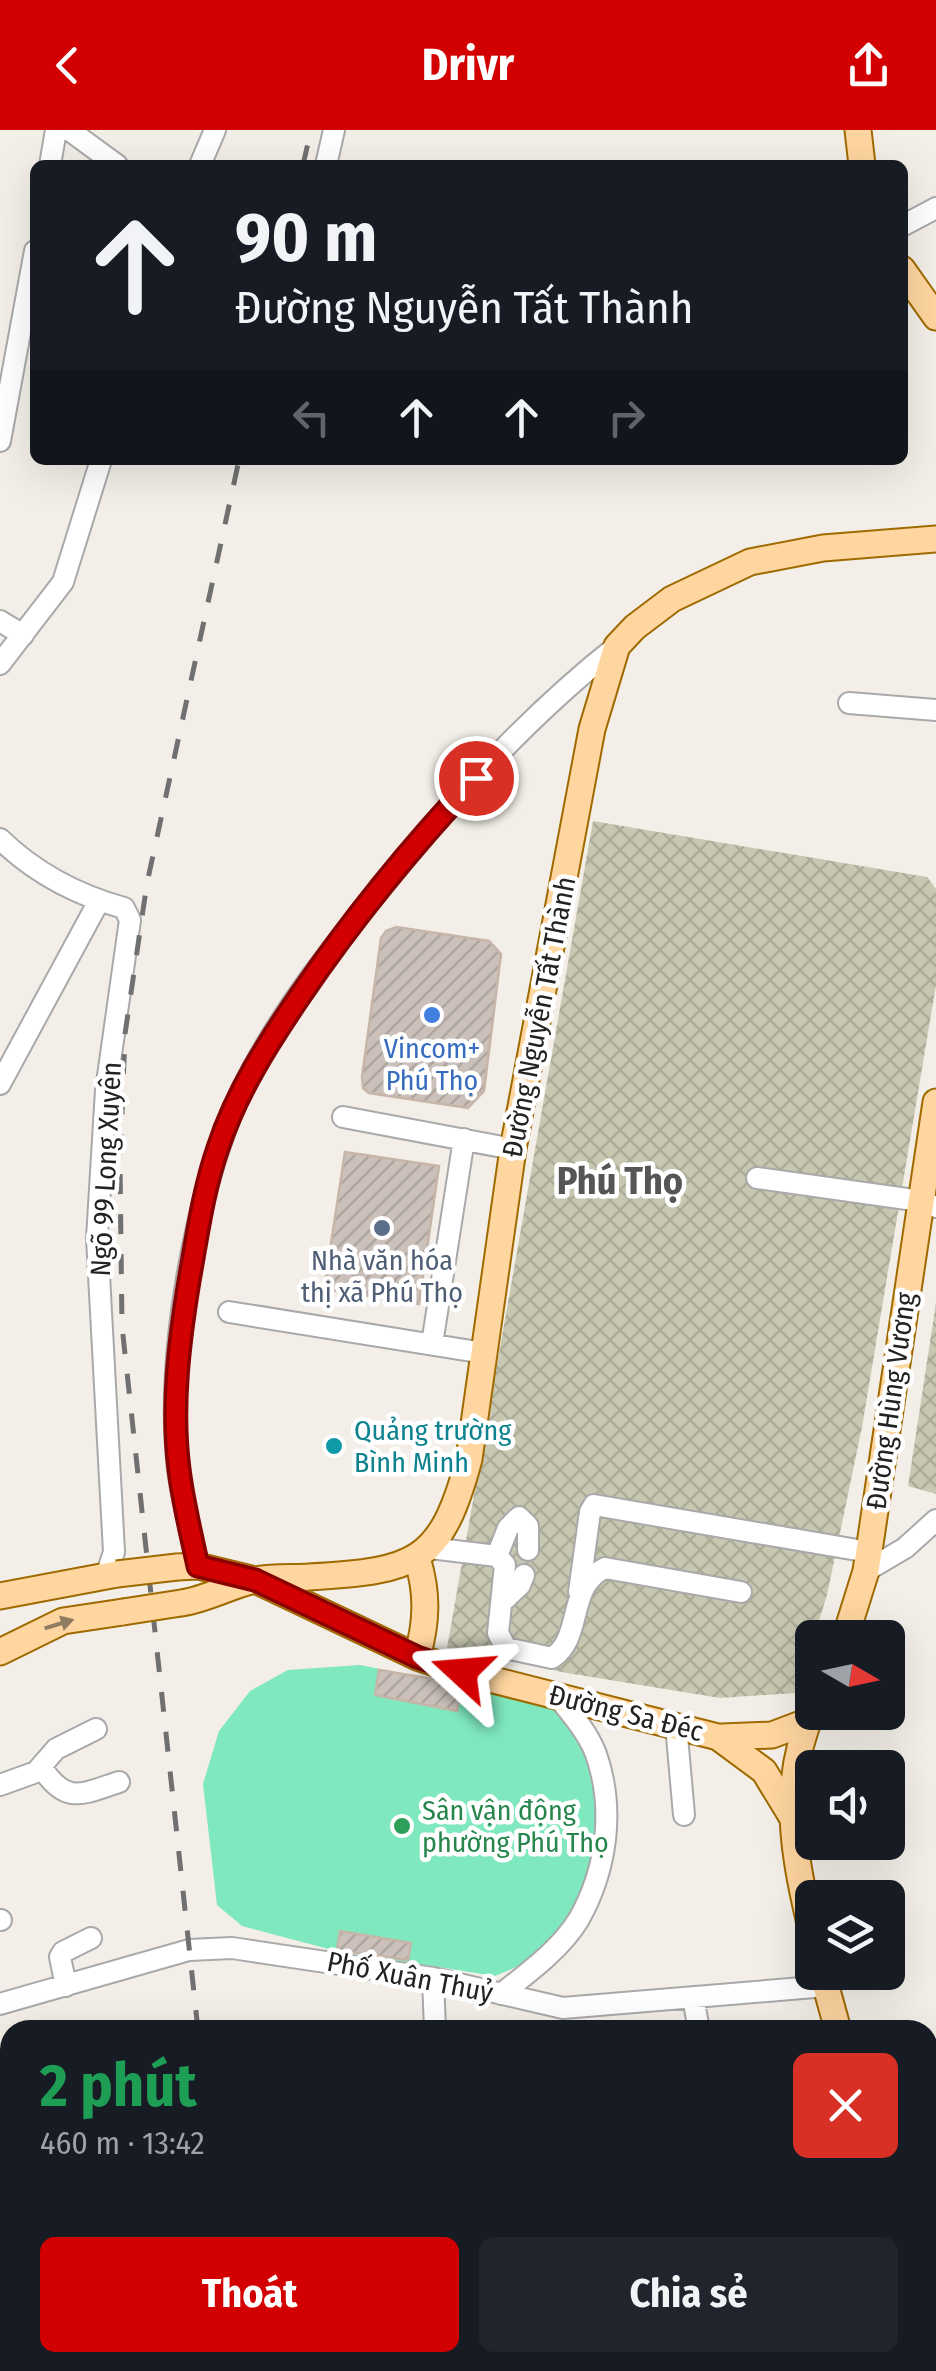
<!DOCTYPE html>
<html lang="vi">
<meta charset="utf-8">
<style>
body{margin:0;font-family:"Fira Sans Condensed",sans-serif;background:#20242c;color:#f1f3f6;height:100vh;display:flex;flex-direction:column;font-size:38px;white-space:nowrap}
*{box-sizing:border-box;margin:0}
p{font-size:32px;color:#9ea1a6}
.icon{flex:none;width:55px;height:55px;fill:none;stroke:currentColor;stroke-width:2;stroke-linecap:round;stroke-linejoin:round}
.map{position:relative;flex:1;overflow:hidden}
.details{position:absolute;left:0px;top:1890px;width:938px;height:352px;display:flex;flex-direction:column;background:#171b24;border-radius:30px 30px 0 0;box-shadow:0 10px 40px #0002}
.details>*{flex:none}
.guide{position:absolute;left:30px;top:30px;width:878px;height:305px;border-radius:15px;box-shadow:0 10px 40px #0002;background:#171b24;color:#f1f3f6;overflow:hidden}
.needle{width:65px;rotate:99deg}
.buttons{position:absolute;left:795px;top:1490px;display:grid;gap:20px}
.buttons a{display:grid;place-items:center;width:110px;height:110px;border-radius:15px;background:#171b24;box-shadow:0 10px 40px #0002;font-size:50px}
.pin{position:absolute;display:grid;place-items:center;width:85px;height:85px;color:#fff;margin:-42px;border:5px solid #fff;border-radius:50%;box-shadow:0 2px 10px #0007}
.me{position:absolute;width:110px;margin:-55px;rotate:289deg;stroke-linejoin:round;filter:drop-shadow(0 0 8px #0008)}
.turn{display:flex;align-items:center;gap:35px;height:210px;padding:0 40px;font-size:45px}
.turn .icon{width:130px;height:130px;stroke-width:2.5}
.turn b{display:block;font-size:70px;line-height:85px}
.lanes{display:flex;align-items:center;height:95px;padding:0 40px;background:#0003;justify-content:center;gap:50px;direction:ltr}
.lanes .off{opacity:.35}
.round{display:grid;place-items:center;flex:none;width:105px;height:105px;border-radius:15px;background:#20242c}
.summary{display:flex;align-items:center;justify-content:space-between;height:170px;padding:0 40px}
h1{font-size:60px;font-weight:700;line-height:75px;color:#1e9e55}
.action{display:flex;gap:20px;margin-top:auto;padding:20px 40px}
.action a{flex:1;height:115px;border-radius:15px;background:#d30001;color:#fff;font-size:40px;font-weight:700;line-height:115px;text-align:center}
.action a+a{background:#20242c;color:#f1f3f6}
header{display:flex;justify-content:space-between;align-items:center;height:130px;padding:0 40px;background:#d30001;color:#fff;font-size:45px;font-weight:700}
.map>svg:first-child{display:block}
.construction{fill:url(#construction-cross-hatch)}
.pitch{fill:#7fe8bf}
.building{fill:url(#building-hatch);stroke:#c6b5a8;stroke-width:2.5}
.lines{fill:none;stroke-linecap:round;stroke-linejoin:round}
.minor-casing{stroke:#a9a9a9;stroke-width:24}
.major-casing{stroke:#9f6a00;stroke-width:29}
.path{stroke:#ff7b6c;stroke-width:2.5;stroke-dasharray:5 5;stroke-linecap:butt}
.minor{stroke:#fff;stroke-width:20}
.major{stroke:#ffd6a0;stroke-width:25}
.rail{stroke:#707070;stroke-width:5;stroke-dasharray:20 20;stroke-linecap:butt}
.major-bridge-casing{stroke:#9f6a00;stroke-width:29;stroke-linecap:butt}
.major-bridge{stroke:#ffd6a0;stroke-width:25}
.oneway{fill:#907c61}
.route-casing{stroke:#890001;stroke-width:25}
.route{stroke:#d30001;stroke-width:18}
.shop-dot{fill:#3f7fe0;stroke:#fff;stroke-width:4}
.service-dot{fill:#5c6f8a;stroke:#fff;stroke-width:4}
.culture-dot{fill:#0f9aa8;stroke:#fff;stroke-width:4}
.leisure-dot{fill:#2e9e5b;stroke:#fff;stroke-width:4}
.labels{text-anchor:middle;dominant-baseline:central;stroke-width:9;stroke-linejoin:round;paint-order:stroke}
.street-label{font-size:28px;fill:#222;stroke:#fff}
.shop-label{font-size:28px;fill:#366cbe;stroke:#fff}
.service-label{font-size:28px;fill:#4e5e75;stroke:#fff}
.culture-label{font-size:28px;fill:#0d838f;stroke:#fff;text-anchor:start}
.leisure-label{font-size:28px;fill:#27864d;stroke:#fff;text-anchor:start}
.district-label{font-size:38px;font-weight:bold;fill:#555;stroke:#fff}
</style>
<header><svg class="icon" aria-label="back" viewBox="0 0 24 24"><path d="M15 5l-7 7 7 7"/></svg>Drivr<svg class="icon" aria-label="share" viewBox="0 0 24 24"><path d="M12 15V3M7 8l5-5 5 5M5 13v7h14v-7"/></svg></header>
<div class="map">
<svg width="936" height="2241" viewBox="0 0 936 2241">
<defs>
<pattern id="construction-cross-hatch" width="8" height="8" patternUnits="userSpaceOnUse" patternTransform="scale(2.5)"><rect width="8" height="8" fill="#c8c8b2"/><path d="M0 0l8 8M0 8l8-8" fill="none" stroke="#acac99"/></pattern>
<pattern id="building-hatch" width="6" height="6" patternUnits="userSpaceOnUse" patternTransform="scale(2.5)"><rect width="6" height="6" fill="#cbc1ba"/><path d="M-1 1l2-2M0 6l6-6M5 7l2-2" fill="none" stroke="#aea6a0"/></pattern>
</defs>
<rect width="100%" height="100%" fill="#f3efe8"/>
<path class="construction" d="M593,691L927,747L936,759V855L862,1297L827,1465L796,1563L720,1568L567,1543L447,1518Z
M936,1173V1364L908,1356Z"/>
<path class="pitch" d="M360,1535L544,1571L571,1595L589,1638L598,1677L599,1714L591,1744L569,1789L550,1814L528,1832L495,1846L336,1821L242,1796L217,1775L203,1654L219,1601L250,1561L288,1540Z"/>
<path class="building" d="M396,797L489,811L501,824L484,961L468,978L369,963L363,958L362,947L381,808L386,801Z
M345,1022L439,1036L419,1174L324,1159Z
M379,1540L433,1549L461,1559L457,1581L375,1565Z
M340,1801L411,1813L408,1830L337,1820Z"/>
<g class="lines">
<g class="minor-casing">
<path id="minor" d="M69,0L117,35
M50,35L56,0
M200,35L215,0
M326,35L334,0
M902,96L936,78
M0,311L35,121
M0,491L23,505
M0,534L63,452L101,330
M849,573L936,580
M0,709C35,743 77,765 124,778L130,790L106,960L97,1108L114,1422L106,1446
M0,954L99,771
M343,987L513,1019
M757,1048L921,1071L936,1077
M229,1182L484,1223
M432,1214L464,1009
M430,1418L497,1426L505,1435L498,1503L506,1518L552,1528C584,1507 566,1456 605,1438L741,1462
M497,1426L508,1398L519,1387L528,1396V1420
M198,1436C191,1404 182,1371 178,1339C165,1229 195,1059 242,960C279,883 335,814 389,748C457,664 532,583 617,516
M866,1441L905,1418L936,1390
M579,1462L590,1382L594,1375L869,1422
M502,1472L520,1455L524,1445
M676,1595L684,1685
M42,1638C66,1675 82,1664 119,1652
M0,1655L36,1642L56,1619L96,1599
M0,1790H1
M433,1848L435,1900
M66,1856L60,1827L63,1822L91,1808
M501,1864C528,1843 561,1819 579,1789C607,1739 615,1679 596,1624C588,1603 571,1583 557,1566
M693,1867L699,1900
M0,1874L189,1820L232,1818L433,1848L563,1878L826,1856
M0,2118H10
M170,2232L171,2241"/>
</g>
<g class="major-casing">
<path id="major" d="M858,0L862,35
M902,139L936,187
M417,1428C428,1463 427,1492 417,1527
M177,1437L198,1436L255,1450L417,1527L462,1542L718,1607L764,1641L792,1687
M0,1466L117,1444
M181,1473C207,1469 229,1456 255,1450C272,1447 292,1448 309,1447C415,1441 441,1434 469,1329L513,1019L592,599L617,516L635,497L672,469L750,432L823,418L936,409
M845,1508L866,1441L936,972
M0,1522L63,1491L123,1482
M812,1582C780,1656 794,1727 812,1802
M722,1607L772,1605L809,1591
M822,1842L838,1900
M928,2224L932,2241"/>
</g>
<path class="path" d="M0,2232L139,2238L145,2241"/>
<use href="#minor" class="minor"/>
<use href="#major" class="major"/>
<path class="rail" d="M303,35L311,0
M198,1900L122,1196L120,1035L125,904L147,753L239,330
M231,2232V2241"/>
<g class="major-bridge-casing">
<path id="major-bridge" d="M117,1444L177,1437
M123,1482L181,1473"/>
</g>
<use href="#major-bridge" class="major-bridge"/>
</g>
<defs><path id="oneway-solid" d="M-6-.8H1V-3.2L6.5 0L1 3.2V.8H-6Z" transform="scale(2.5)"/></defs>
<use class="oneway" href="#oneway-solid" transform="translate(59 1494) rotate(-17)"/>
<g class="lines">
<g class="route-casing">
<path id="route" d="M462,1542L417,1527L255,1450L198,1436C191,1404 183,1372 179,1339C171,1277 179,1212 189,1151C197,1107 203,1061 218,1018C236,963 268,913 300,866C353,788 412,716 476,648"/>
</g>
<use href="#route" class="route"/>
</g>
<circle class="shop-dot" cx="432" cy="885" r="10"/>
<circle class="service-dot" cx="382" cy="1098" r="10"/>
<circle class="culture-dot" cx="334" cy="1316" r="10"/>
<circle class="leisure-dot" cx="402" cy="1696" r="10"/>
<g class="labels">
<g class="street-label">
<text transform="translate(539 887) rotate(-79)">Đường Nguyễn Tất Thành</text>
<text transform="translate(106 1039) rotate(-87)">Ngõ 99 Long Xuyên</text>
<text transform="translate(891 1271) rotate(-82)">Đường Hùng Vương</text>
<text transform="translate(626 1583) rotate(14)">Đường Sa Đéc</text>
<text transform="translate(410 1847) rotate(11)">Phố Xuân Thuỷ</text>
</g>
<g class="shop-label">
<text x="432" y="918">Vincom+<tspan x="432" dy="32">Phú Thọ</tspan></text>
</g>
<g class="service-label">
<text x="382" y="1130">Nhà văn hóa<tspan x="382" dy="32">thị xã Phú Thọ</tspan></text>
</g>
<g class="culture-label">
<text x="354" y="1300">Quảng trường<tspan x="354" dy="32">Bình Minh</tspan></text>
</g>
<g class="leisure-label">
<text x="422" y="1680">Sân vận động<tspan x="422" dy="32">phường Phú Thọ</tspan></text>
</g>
<g class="district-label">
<text x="620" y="1051">Phú Thọ</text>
</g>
</g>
</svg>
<div class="buttons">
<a><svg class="needle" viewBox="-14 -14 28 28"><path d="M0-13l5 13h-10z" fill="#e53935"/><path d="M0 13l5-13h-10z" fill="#9ea1a6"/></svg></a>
<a><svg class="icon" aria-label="sound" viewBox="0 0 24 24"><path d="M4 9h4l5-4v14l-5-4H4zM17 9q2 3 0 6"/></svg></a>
<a><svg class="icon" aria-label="layers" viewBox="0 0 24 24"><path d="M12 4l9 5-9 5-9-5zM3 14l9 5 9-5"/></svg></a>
</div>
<div class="pin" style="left:476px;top:648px;background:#d93025"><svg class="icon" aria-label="arrive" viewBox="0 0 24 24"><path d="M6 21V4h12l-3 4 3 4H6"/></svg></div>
<svg class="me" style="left:462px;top:1542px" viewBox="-20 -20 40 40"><path d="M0-17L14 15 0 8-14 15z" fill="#d30001" stroke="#fff" stroke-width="4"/></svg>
<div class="guide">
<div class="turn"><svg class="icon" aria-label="ahead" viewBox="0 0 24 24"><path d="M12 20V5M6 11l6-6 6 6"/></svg><div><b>90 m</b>Đường Nguyễn Tất Thành</div></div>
<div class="lanes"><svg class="icon off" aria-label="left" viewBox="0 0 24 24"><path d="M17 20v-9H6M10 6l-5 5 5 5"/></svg><svg class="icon" aria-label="ahead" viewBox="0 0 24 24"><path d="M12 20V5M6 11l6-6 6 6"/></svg><svg class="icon" aria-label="ahead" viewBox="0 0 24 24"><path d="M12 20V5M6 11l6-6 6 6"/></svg><svg class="icon off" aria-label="right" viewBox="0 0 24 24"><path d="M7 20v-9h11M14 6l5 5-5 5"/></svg></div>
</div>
<section class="details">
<div class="summary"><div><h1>2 phút</h1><p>460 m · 13:42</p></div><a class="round" style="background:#d93025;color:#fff"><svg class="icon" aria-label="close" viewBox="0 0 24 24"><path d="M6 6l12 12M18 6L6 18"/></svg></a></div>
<div class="action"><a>Thoát</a><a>Chia sẻ</a></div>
</section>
</div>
